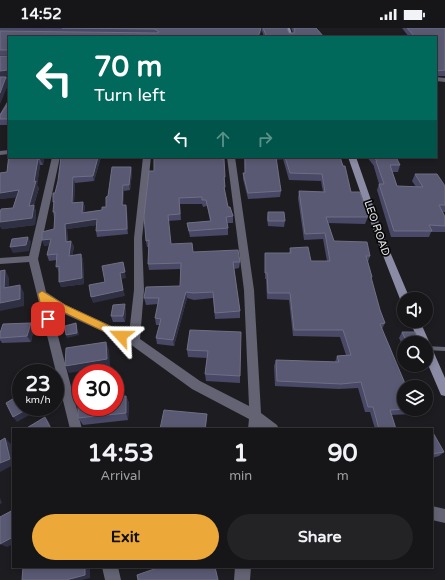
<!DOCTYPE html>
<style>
body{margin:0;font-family:"Varela Round",sans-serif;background:#232326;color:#f1f3f6;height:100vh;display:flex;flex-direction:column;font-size:15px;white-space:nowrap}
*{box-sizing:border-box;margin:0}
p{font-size:13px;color:#9e9fa2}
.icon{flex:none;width:22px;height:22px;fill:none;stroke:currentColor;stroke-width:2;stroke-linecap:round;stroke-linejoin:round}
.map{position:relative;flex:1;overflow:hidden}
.details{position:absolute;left:12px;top:400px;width:421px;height:140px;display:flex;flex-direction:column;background:#161619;border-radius:0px;box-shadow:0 2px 6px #0003,0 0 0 1px #353538}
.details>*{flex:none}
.guide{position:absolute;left:8px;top:8px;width:429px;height:122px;border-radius:0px;box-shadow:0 2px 6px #0003,0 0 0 1px #353538;background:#00695c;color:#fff;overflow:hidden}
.fabs{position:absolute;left:397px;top:264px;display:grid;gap:8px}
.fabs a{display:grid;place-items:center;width:36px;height:36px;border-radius:50%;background:#161619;box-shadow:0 2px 6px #0003,0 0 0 1px #353538;font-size:20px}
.speed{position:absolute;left:12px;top:336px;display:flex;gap:8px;font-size:20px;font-weight:700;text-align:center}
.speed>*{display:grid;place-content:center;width:52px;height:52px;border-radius:50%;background:#161619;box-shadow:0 2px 6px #0003,0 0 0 1px #353538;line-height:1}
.speed small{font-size:10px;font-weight:400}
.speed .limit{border:6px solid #d22;background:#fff;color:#111}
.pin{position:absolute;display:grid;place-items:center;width:34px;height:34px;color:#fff;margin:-17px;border-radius:8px;box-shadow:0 2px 6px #0006}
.me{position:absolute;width:44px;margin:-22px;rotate:294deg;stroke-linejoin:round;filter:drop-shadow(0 0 3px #0008)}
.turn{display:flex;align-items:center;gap:14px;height:84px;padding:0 20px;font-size:18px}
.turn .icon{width:52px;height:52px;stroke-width:2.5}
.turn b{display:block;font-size:28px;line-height:34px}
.lanes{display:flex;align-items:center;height:38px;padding:0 20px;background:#0003;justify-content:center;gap:20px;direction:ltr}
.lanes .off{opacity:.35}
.eta{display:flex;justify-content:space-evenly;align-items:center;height:68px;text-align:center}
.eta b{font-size:24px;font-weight:700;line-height:28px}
.primary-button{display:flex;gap:8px;margin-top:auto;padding:8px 20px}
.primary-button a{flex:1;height:46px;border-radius:24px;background:#eca93a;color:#111;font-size:16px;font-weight:700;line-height:46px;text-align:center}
.primary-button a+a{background:#232326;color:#f1f3f6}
.status{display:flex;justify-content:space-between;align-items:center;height:28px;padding:0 20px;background:#161619;direction:ltr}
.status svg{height:11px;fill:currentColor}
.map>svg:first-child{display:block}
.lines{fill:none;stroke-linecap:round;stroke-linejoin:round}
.lane{fill:#636373;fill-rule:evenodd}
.street{fill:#636373;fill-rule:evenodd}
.secondary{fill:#8b8ba5;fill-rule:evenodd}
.wall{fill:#494866}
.shaded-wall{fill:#303044}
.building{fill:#595973;stroke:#6f6e85}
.route{fill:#eca93a;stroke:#996e26}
.labels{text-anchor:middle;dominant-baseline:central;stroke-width:3.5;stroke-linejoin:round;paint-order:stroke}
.street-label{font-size:11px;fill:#e4e4e6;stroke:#080809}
</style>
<div class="status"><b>14:52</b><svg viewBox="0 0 49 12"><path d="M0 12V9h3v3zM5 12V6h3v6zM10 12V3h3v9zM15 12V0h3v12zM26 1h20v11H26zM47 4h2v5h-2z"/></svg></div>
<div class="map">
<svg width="445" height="552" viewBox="0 0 445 552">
<rect width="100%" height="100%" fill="#1d1d21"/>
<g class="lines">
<path class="lane" d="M426,318L445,319V323L426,322Z"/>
<path class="street" d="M9,49V53L0,54V50Z
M436,49L445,50V54L436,53Z
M9,73V80L2,92L0,93V86L7,74Z
M9,122V126L0,127V123Z
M52,129H60L38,231L46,264L66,277L129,306L134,262V210L143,129H151L142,210L144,262L140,311L200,353L249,378L244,262L227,129H235L254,262L261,385L277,397L279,401H263L260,399V401H248L249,391L192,361L130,316L58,283L50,277L82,401H70L29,234L0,236V230L29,228Z
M432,478L445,481V495L432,492Z
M102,539H118L121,552H105Z
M235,539H251L250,552H234Z"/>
<path class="secondary" d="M286,0H290L293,9H289Z
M348,129H356L385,212L410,271H404V274L400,271L377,212Z
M410,293H420L445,350V368L441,367L426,332V315H419Z"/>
</g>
<path class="wall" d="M0,0H287L289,5H293L291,0H316L324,9H264L262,3L9,9V48L0,49L8,27H0Z
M402,0H445V48H436V9H409Z
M9,75V97H0V87Z
M9,126L44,129L43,137H40L37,157L39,160L34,177L36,184L35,197L2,201L0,198V186L13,180L16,169L0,171V145L7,144Z
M101,129L94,153L75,155L74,174H83L85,179L84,184L102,182L106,179L108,168L131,139L132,145L130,162L124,163L123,177H126L127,183L128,206L97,209L96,203V197L67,201L68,214L71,213L74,219L72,228L81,226L83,232L84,256L61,259L57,232L49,233L47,227L49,217L44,218L54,201V189L53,184L54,177L53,174L58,153Z
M244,129H340L351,164L368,189L365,196L328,195L334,213L370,228L368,234L372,249L371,251L380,282L385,295L382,301L406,358L417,381L413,386L391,387L396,401H375L370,384H365L358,360L339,361L275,358L274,338L276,332L335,334L337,328L346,327L340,309L293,308L289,272L267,271L266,251H265V225H289L290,220L311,233H327L323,211L304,212L298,170L299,163L323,164L321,153L289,152L283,131L276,132L281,163L280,169L248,171L243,151V145H245Z
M367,129H396L400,137L398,144H392L397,158L416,159L412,153L415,146L445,158V184H443L445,189V204H431L429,209H391L377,162L379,156L374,139V138Z
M154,143L225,149V166L228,179L233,188V195H227L228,200V207L190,209L188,201L187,195L210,193L207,178L203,179L202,176H180L181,192L168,193L171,216L193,224L240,234L239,240L234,241L240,283V290L215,291L213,270L194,272L187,270L174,318L157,316L156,310L160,297H156L155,290L158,276L146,277L144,270L180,258V241L149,242L148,236L149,219H147L146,213Z
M268,184L285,193L284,199L268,198L267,190Z
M126,282L125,294H113L111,288Z
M34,300L31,314L2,315L0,312V305Z
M190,302L240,348V355L206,353L205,346L207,330L188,329L187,322Z
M402,304L420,315H404V320L399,310Z
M126,368L129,375L128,392L83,397L78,390Z
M432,403L444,424L439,428L432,430Z"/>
<path class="shaded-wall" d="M261,0H262V3L259,9H258Z
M7,42L9,48L0,49V43Z
M6,49L9,55L0,76V65Z
M41,129H44L43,137L40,131Z
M98,129H101L94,153L93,148Z
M275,129H284L283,131L275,133Z
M38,131L40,137L37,157L39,160L32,184L29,178L34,154Z
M131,139L132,145L130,162L129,157Z
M73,149L75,155L74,180L72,175Z
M123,157L124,163L123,183L122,177Z
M19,162L22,169L0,171V165Z
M83,174L85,179L84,190L82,185Z
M34,177L36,184L35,197L2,201L0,198V194Z
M126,177L127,183L128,206L127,201Z
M97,191L98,197L67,201L68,219L66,214L65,196Z
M28,209L31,214L29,223L13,225L10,219Z
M51,211L53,216L44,218L42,212Z
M71,213L74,219L71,234L69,228Z
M81,226L83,232L84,256L61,259L59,254Z
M123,234L126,250L121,251L125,268L93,275L91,269L120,245Z
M59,238V244L56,239Z
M5,242L9,250V268L4,260Z
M20,257L24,265V278L0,283V275Z
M186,264L187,270L174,318L173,312Z
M125,276L126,282L125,294L123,288Z
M31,295L34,300L31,314L27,308Z
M76,295L77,298L79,307L67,310L66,307Z
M106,314L109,322L110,338L69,345L65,338Z
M126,368L129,375L128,392L126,385Z
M31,379H37L38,382L17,394L13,389Z
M207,386V393L206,401H205Z
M45,389L49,394L52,401H51Z
M5,410L11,416L13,425V437L0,444V435Z
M0,470L2,475L0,476Z
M13,509V516L7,519L0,516Z
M85,539H90V550L82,552H66Z"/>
<path class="building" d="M62,0H261L258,9H9V44L7,42L0,43V28H8V22H0V3L157,5L159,4L155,1Z
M263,0H287L289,5H294L295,3L294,0H316L324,9H267Z
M407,0H445V42L436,43V9H415Z
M0,49H6L0,65Z
M9,75V91H0V87Z
M9,126V129H41L40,131H38L34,154L36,153L29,178L34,177L32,190L0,194V186L1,181L13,180L19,162L0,165V145L7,144Z
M61,129H98L93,148L73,149L72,175L83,174L82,185L102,182V179H106V169L108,168L112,139H131L129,157H123L122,177H126L127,201L96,203L97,191L65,196L66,214L71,213L69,228L81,226L82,250L59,254V238L56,239L57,226L47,227L51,211L42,212V204L54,201L55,184H53L54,173L53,174V165H55L58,153Z
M154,129H221V131H224L225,149H224L225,159H224L228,179H230L233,188L226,189L228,200L189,203L187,195L211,193L206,172H202V169L179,170L180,186L168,187L171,216L192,215L193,224L238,222L240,234H233L240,283L215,285L213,264L193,265L186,264L173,312L156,310L161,291L155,290L159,270H144L146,259L180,258L181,235L148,236L149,212L146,213L144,188L149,143H154Z
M245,129H276L281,163L248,165L243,145H245Z
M285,129H340L343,138H345L351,164H360L368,189H326L334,213L367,214L370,228H366L372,249H371L380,282L385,295L380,296L406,358H408L409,359H404V381H410L390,382L396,401H379L373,379H368L361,354L341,356L277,353L276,332L339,334L337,328L351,327L343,302H294L290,265H268L267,245H265V225H291L290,220L308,219L311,233H330L325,205L305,206L299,163L325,164L322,146L290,145Z
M374,129H396L400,137H390L397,158L423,159L415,146H437L445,158V177H439L445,189V198L429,197L432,203H394L379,156H384L376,133H377Z
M268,184H284L285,193H268Z
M28,209L26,217L10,219L12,211Z
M123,234L125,244L120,245L123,262L91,269L89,257L105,254L102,238Z
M5,242L4,260L20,257V271L0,275V243Z
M125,276L123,288H111L113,277Z
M31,295L27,308L0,310V305L3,296Z
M76,295L77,305L66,307L65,298Z
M190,302L241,304L240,348L205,346L208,323L187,322Z
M402,304H415L420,315H407Z
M106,314L107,331L65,338L66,320Z
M21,366V379H31L13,389L6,375Z
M126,368V385L78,390V373H81V379H115V369Z
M164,382L207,386L205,401H160Z
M45,389L51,401H25Z
M432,403L444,424L432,426Z
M5,410L10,431L0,435V413Z
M13,482V509L0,516V489Z
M23,539H85V547L66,552H22Z
M160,539H215L218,552H138L137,547Z"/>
<path class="route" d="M42,263L65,277L125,305L126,308L125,310H118L59,282L49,275L53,291L51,293H45L38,266Z"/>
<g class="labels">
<g class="street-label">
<text transform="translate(377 200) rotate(71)">LEO ROAD</text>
</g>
</g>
</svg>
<div class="fabs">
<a><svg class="icon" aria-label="sound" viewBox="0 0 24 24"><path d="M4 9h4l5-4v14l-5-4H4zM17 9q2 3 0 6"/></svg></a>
<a><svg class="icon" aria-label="search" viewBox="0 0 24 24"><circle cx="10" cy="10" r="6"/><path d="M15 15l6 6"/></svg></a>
<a><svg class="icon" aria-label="layers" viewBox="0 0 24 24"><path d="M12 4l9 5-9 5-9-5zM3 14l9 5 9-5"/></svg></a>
</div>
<div class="speed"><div>23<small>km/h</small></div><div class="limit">30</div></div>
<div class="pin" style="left:48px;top:291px;background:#d93025"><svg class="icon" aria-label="arrive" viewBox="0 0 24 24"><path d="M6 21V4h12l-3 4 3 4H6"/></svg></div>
<svg class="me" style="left:121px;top:308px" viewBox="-20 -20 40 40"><path d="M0-17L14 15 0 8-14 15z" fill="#eca93a" stroke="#fff" stroke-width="4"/></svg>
<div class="guide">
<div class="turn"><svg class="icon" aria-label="left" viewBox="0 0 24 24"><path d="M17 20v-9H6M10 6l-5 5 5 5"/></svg><div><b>70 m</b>Turn left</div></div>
<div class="lanes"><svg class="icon" aria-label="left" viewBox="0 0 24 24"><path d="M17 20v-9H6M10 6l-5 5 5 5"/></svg><svg class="icon off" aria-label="ahead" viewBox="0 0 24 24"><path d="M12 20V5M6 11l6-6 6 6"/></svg><svg class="icon off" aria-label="right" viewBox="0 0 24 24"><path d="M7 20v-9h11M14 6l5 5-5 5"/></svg></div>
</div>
<section class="details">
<div class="eta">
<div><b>14:53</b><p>Arrival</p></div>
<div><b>1</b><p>min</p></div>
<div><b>90</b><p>m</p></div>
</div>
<div class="primary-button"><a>Exit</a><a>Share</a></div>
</section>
</div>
